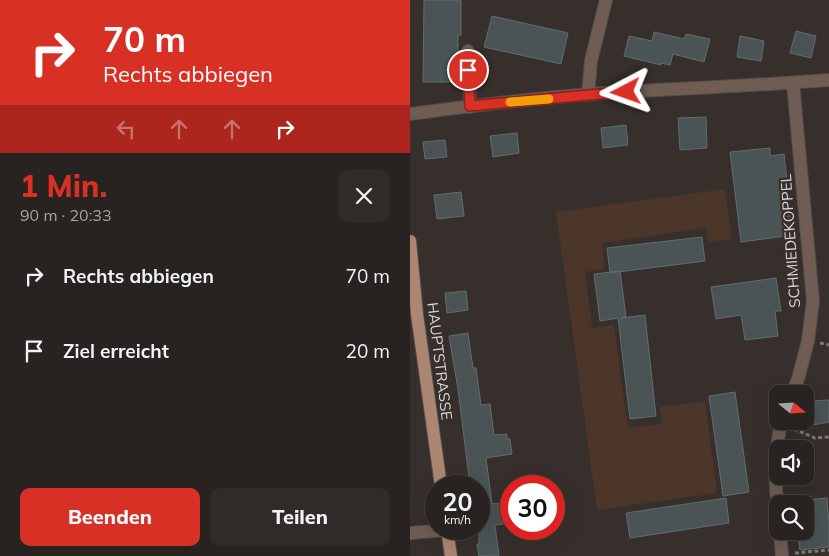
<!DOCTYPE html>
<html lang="de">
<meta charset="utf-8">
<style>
body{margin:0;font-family:Mulish,sans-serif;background:#302b29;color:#f1f3f6;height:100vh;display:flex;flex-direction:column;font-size:19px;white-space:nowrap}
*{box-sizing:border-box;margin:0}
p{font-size:16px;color:#a5a4a5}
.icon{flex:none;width:28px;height:28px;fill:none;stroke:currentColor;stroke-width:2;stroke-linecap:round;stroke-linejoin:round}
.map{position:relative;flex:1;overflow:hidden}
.details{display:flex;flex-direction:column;background:#282320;width:410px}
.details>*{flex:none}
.top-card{background:#d93025;color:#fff;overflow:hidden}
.needle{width:32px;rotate:108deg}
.buttons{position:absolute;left:359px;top:385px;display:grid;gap:10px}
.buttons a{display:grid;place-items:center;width:45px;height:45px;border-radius:10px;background:#282320;box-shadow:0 5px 20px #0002,0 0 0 1px #44403e;font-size:25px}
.speed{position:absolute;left:15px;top:475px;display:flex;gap:10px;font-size:25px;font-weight:700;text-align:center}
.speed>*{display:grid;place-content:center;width:65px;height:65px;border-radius:50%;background:#282320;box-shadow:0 5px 20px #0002,0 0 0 1px #44403e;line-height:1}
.speed small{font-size:12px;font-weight:400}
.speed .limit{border:8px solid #d22;background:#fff;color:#111}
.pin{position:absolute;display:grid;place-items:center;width:42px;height:42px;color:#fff;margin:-21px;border:2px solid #fff;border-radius:50%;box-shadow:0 1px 5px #0007}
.me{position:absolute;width:55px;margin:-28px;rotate:266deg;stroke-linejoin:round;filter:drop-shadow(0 0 4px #0008)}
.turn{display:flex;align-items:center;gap:18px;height:105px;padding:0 20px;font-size:22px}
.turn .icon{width:65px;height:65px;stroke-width:2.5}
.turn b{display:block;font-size:35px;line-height:42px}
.lanes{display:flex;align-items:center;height:48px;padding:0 20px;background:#0003;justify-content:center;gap:25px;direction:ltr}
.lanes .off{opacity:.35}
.round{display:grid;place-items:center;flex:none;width:52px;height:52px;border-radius:10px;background:#302b29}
.head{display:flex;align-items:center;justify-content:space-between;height:85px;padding:0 20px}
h1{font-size:30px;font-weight:800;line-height:38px;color:#d93025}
.cta{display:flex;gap:10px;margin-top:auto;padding:10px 20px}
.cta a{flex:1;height:58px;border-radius:10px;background:#d93025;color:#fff;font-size:20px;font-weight:800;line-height:58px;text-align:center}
.cta a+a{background:#302b29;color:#f1f3f6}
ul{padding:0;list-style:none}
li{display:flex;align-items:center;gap:15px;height:75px;padding:0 20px}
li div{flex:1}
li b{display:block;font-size:19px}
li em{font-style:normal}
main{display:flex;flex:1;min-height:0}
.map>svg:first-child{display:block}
.green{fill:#4c362a}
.building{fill:#4a5454;stroke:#626c6c}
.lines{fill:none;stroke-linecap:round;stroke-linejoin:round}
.minor-casing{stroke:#544d49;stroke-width:14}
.major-casing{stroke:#544d49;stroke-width:14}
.path{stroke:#7e7875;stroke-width:3;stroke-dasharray:4 2.5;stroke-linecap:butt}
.minor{stroke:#6f5d53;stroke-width:12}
.major{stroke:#ab8773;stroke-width:12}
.route-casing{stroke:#8d1f18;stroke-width:12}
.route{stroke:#d93025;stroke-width:9}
.slow{stroke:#f59e0b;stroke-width:9}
.labels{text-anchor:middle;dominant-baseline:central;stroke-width:4.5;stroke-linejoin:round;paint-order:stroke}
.street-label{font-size:15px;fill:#dad5d3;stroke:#362f2b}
</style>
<main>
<section class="details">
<div class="top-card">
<div class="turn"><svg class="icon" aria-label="right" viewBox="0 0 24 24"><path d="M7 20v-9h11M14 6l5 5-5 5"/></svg><div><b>70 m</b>Rechts abbiegen</div></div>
<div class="lanes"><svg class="icon off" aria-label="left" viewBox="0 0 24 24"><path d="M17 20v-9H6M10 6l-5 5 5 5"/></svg><svg class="icon off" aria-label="ahead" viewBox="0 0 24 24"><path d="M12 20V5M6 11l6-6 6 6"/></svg><svg class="icon off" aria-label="ahead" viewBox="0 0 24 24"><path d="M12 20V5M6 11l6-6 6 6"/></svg><svg class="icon" aria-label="right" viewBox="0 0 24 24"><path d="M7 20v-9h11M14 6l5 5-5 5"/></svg></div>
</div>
<div class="head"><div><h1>1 Min.</h1><p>90 m · 20:33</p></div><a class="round"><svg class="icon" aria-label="close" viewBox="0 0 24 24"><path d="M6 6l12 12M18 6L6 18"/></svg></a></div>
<ul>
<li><svg class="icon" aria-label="right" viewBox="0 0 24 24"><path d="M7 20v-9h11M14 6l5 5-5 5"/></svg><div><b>Rechts abbiegen</b></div><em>70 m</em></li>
<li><svg class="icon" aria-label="arrive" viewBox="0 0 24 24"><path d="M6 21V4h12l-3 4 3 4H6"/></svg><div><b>Ziel erreicht</b></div><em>20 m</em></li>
</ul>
<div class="cta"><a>Beenden</a><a>Teilen</a></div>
</section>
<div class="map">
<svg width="419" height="556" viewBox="0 0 419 556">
<rect width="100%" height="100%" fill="#362f2b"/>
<path class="green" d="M315,189L322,239L298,242L296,228L192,243L195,269L175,272L182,328L204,325L218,428L252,424L250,407L295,401L307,493L187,510L146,212Z"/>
<path class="building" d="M14,0H51V35H48V82H13Z
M82,16L158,33L151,64L74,47Z
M386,31L406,36L401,58L380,53Z
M244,32L274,39L276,34L300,39L294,62L263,54L260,65L251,63V65L214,56L219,36L242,41Z
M330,36L354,41L351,61L327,57Z
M296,117L297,148L270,150L268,118Z
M216,125L218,145L193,148L191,128Z
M107,133L109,153L83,157L80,136Z
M35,140L37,157L15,159L13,142Z
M360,148V156L374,154L383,235L331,242L320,152Z
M51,192L54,216L27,219L24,195Z
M292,237L295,261L200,273L197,248Z
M210,271L216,317L211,318L235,315L246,416L220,419L208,318L190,321L184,274Z
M366,278L371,311H365L368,336L335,340L331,315L306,319L301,287Z
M56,291L58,310L37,313L35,293Z
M58,333L63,368H66L71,405L80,404L84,435L97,434V439H100L102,454L76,458L82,504L90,503L93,524L85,525L89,556H69L67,544H69V486H60L48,389L39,336Z
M325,392L339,492L313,496L299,396Z
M419,400V422L403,425L400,401Z
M316,498L319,523L220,538L216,513Z
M417,498L419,524V547L390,550L388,535L395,534V500Z"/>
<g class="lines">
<g class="minor-casing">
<path id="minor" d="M58,51L60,107
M178,95L181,61L196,0
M0,114C60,106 120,99 181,94C260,89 340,86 419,80
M382,394L388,379L398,341L403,301L383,83
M368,508C364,479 364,450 372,421
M370,531L372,556
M0,533L37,530"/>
</g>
<g class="major-casing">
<path id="major" d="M0,241L7,314L31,486
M37,529L41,556"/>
</g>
<path class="path" d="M410,343L419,345
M384,429L405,438L419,437
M385,553L419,550"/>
<use href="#minor" class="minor"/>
<use href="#major" class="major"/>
</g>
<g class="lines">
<g class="route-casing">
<path id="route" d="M58,70L60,106L178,95L216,92"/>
</g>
<use href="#route" class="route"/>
<path class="slow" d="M100,102L139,99"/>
</g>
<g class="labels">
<g class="street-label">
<text transform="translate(380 241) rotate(-94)">SCHMIEDEKOPPEL</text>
<text transform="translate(30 361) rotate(83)">HAUPTSTRASSE</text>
</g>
</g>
</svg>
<div class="buttons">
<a><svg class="needle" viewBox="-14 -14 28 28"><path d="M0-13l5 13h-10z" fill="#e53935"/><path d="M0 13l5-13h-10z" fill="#a5a4a5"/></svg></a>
<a><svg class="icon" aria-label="sound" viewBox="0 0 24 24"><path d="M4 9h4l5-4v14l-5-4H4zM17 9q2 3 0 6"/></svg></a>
<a><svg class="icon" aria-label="search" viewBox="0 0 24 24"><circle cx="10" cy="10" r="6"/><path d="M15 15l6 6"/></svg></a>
</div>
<div class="speed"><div>20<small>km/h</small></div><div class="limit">30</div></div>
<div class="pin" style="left:58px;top:70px;background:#d93025"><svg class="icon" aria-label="arrive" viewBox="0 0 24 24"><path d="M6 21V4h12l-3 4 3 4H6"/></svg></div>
<svg class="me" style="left:216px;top:92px" viewBox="-20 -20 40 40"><path d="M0-17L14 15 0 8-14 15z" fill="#d93025" stroke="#fff" stroke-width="4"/></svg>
</div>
</main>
